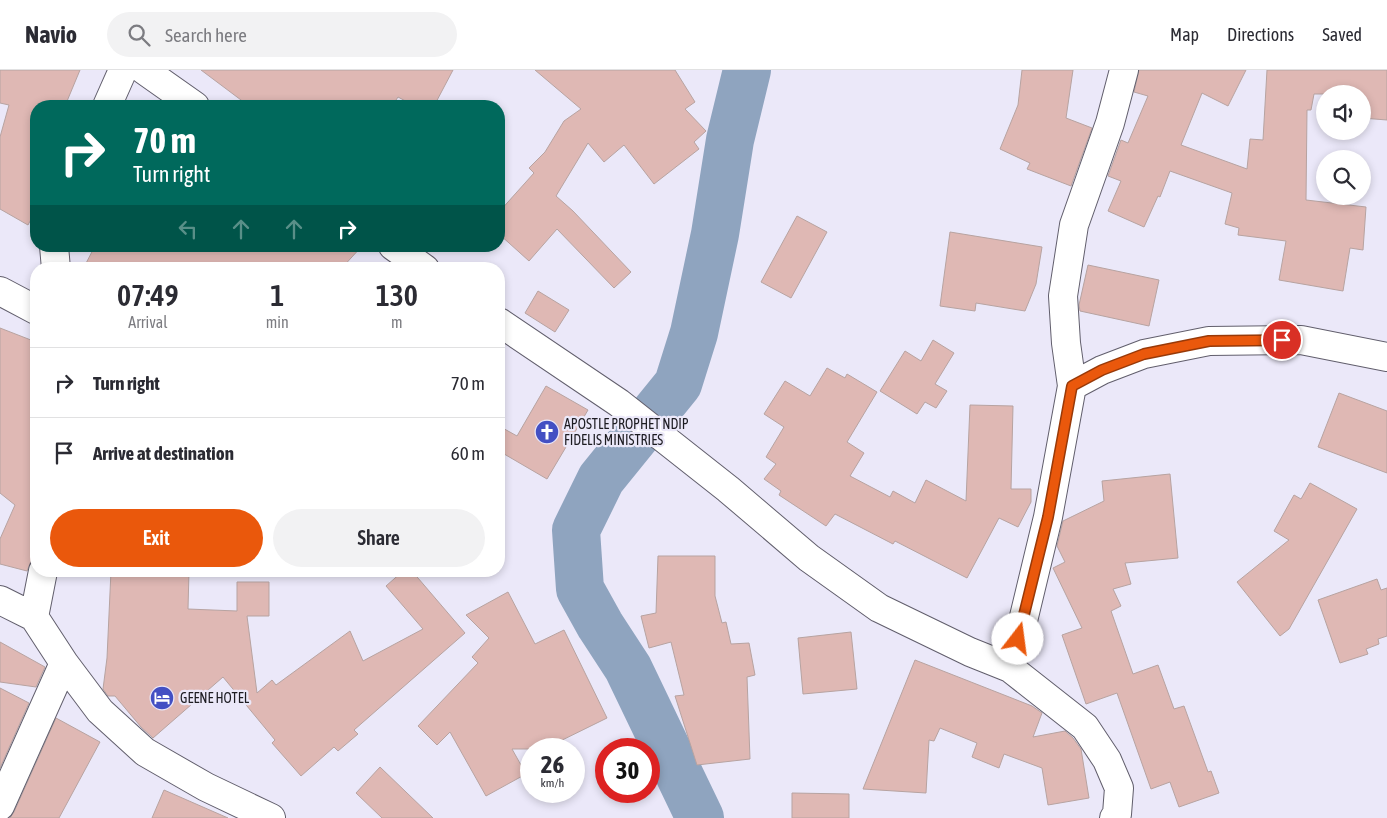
<!DOCTYPE html>
<style>
body{margin:0;font-family:"Asap Condensed",sans-serif;background:#f2f2f3;color:#2b2b33;height:100vh;display:flex;flex-direction:column;font-size:19px;white-space:nowrap}
*{box-sizing:border-box;margin:0}
p{font-size:16px;color:#7c7c81}
.icon{flex:none;width:28px;height:28px;fill:none;stroke:currentColor;stroke-width:2;stroke-linecap:round;stroke-linejoin:round}
.map{position:relative;flex:1;overflow:hidden}
.sheet{position:absolute;left:30px;top:192px;width:475px;height:315px;display:flex;flex-direction:column;background:#fff;border-radius:20px;box-shadow:0 2px 8px #0003}
.sheet>*{flex:none}
.hud{position:absolute;left:30px;top:30px;width:475px;height:152px;border-radius:20px;box-shadow:0 2px 8px #0003;background:#00695c;color:#fff;overflow:hidden}
.controls{position:absolute;left:1316px;top:15px;display:grid;gap:10px}
.controls a{display:grid;place-items:center;width:55px;height:55px;border-radius:50%;background:#fff;box-shadow:0 2px 8px #0003;font-size:25px}
.speed{position:absolute;left:520px;top:668px;display:flex;gap:10px;font-size:25px;font-weight:700;text-align:center}
.speed>*{display:grid;place-content:center;width:65px;height:65px;border-radius:50%;background:#fff;box-shadow:0 2px 8px #0003;line-height:1}
.speed small{font-size:12px;font-weight:400}
.speed .limit{border:8px solid #d22;background:#fff;color:#111}
.pin{position:absolute;display:grid;place-items:center;width:42px;height:42px;color:#fff;margin:-21px;border:2px solid #fff;border-radius:50%;box-shadow:0 1px 5px #0007}
.me{position:absolute;width:55px;margin:-28px;rotate:15deg;stroke-linejoin:round;filter:drop-shadow(0 0 4px #0008)}
.turn{display:flex;align-items:center;gap:18px;height:105px;padding:0 20px;font-size:22px}
.turn .icon{width:65px;height:65px;stroke-width:2.5}
.turn b{display:block;font-size:35px;line-height:42px}
.lanes{display:flex;align-items:center;height:48px;padding:0 20px;background:#0003;justify-content:center;gap:25px;direction:ltr}
.lanes .off{opacity:.35}
.eta{display:flex;justify-content:space-evenly;align-items:center;height:85px;text-align:center}
.eta b{font-size:30px;font-weight:600;line-height:35px}
.button{display:flex;gap:10px;margin-top:auto;padding:10px 20px}
.button a{flex:1;height:58px;border-radius:30px;background:#ea580c;color:#fff;font-size:20px;font-weight:600;line-height:58px;text-align:center}
.button a+a{background:#f2f2f3;color:#2b2b33}
ul{padding:0;list-style:none}
li{display:flex;align-items:center;gap:15px;height:70px;padding:0 20px;border-top:1px solid #e1e1e2}
li div{flex:1}
li b{display:block;font-size:19px}
li em{font-style:normal}
header{display:flex;align-items:center;gap:30px;box-sizing:border-box;height:70px;padding:0 25px;background:#fff;border-bottom:1px solid #e1e1e2}
header strong{font-size:24px}
nav{display:flex;gap:28px;margin-inline-start:auto;font-size:18px}
.search{width:350px;height:45px;background:#f2f2f3;display:flex;align-items:center;gap:12px;box-sizing:border-box;padding:0 18px;border-radius:28px;color:#7c7c81;font-size:19px}
.map>svg:first-child{display:block}
.lines{fill:none;stroke-linecap:round;stroke-linejoin:round}
.river{stroke:#8fa4bf;stroke-width:48}
.building{fill:#dfb8b4;stroke:#b7a3a1}
.minor-casing{stroke:#615e6c;stroke-width:30}
.minor{stroke:#fff;stroke-width:28}
.route-casing{stroke:#983908;stroke-width:12}
.route{stroke:#ea580c;stroke-width:9}
.labels{text-anchor:middle;dominant-baseline:central;stroke-width:4.5;stroke-linejoin:round;paint-order:stroke}
.poi-label{font-size:14px;fill:#1d1c22;stroke:#ebe8f9;text-anchor:start}
</style>
<header>
<strong>Navio</strong>
<div class="search"><svg class="icon" aria-label="search" viewBox="0 0 24 24"><circle cx="10" cy="10" r="6"/><path d="M15 15l6 6"/></svg>Search here</div>
<nav><a>Map</a><a>Directions</a><a>Saved</a></nav>
</header>
<div class="map">
<svg width="1387" height="748" viewBox="0 0 1387 748">
<rect width="100%" height="100%" fill="#ebe8f9"/>
<g class="lines">
<path class="river" d="M700,748L628,598L600,555L580,519L576,460L601,409L678,314L694,263L715,164L730,70L747,0"/>
</g>
<path class="building" d="M0,0H80L65,36H36V140L28,155L0,139V67L9,35L0,33Z
M201,0H453L434,36H415L398,27L392,36H249Z
M535,0H675L695,32L685,39L706,61L694,72L699,79L654,114L624,75L604,92L588,73L556,126L573,141L631,202L614,218L557,159L529,191L499,164V142L534,103L529,98L545,82L564,51L581,39Z
M1022,0H1073L1066,48L1092,58L1071,116L1027,99L1030,93L1000,79L1018,35Z
M1139,0H1246L1228,36L1202,23L1181,75L1247,99L1250,69L1263,70L1267,0H1387V50L1362,48V24H1314L1311,40H1307L1306,130L1366,137L1363,180L1350,178L1343,221L1279,210L1286,171L1238,165L1239,158L1225,154L1232,123L1170,101L1160,127L1158,126L1144,157L1108,141L1121,111L1108,106L1121,70L1128,73L1148,26L1134,22Z
M797,146L827,162L791,228L761,212Z
M950,162L1042,177L1036,214L1025,241L976,233L975,241L940,236Z
M95,176H362L341,199H83Z
M1088,195L1159,210L1149,256L1080,241L1079,235Z
M538,221L569,240L555,262L525,243Z
M0,258L36,272V487L31,491L27,501L0,494V469L15,435L0,423Z
M933,270L954,283L935,314L947,321L936,338L925,332L917,344L880,321L905,281L921,291Z
M827,298L845,308L847,304L877,322L847,372L864,383L850,406L890,427L893,421L915,433L926,410L966,431L970,335L1013,336L1011,419H1031V432L1018,457L999,448L967,508L895,471L893,474L835,444L826,456L779,425L781,421L764,409L776,394L766,387L784,357L764,344L785,311L810,326Z
M546,316L588,340L547,409L499,381V356L517,366Z
M1339,323L1387,341V403L1318,377Z
M1170,404L1178,488L1125,493L1131,514L1113,519L1121,536L1111,541L1133,604L1158,595L1174,639L1184,636L1208,702L1211,701L1219,723L1179,737L1170,712L1151,719L1117,623L1086,634L1062,565L1082,558L1053,498L1065,492L1057,476L1063,451L1104,431L1102,411Z
M1310,413L1357,439L1289,559L1280,566L1237,512L1289,470L1274,461L1294,425L1301,429Z
M658,486H715V526L722,553L726,552L731,574L749,573L755,605L747,607L750,689L697,695L675,626L684,625L671,572L649,578L641,546L656,543Z
M111,501H189L188,539L237,541V512H269V546H247L257,623L272,610L276,615L350,561L363,591L423,559L386,516L403,501H412L465,563L354,660L358,664L338,681L334,677L301,706L272,673L275,670L223,607L153,668L141,657L115,626H108L103,619L107,588Z
M1377,509L1381,520L1387,518V566L1378,569L1379,574L1366,579L1368,584L1340,593L1318,530Z
M508,522L535,574L564,560L607,648L544,679H512L526,704L486,726L450,662L437,675L418,656L478,593L472,587L489,568L466,545Z
M851,562L857,619L803,624L798,568Z
M0,572L45,597L36,617L0,612Z
M915,590L1032,636L1042,643L1033,667L1065,661L1073,668L1081,679L1089,728L1048,735L1042,698L1004,684L999,698L972,687L977,673L940,658L934,671L929,670L926,723L863,719Z
M0,618L29,633L0,698Z
M56,648L100,672L59,748H10L14,742Z
M380,697L433,748H382L356,723Z
M164,720L228,748H152Z
M792,723L849,724V748H792Z"/>
<g class="lines">
<g class="minor-casing">
<path id="minor" d="M144,0L195,36
M107,36L123,0
M54,176L56,199
M393,176L425,199
M0,221L36,240
M499,252L619,333L728,419L809,488L879,538L970,582L1010,598L1022,555L1048,447L1072,316L1102,300L1144,284L1209,271L1301,270L1387,287
M1072,316L1066,273L1063,226L1074,155L1110,53L1124,0
M0,530L34,547L64,593L100,641L145,682L206,717L271,748
M34,547L43,501
M1010,598L1085,657L1107,690L1119,718L1117,744L1114,748
M0,736L64,593"/>
</g>
<use href="#minor" class="minor"/>
</g>
<g class="lines">
<g class="route-casing">
<path id="route" d="M1018,569L1048,447L1072,316L1102,300L1144,284L1209,271L1282,270"/>
</g>
<use href="#route" class="route"/>
</g>
<defs>
<g id="church-disc" transform="scale(1.25)"><circle r="9.5" fill="#434fc3" stroke="#ebe8f9"/><path d="M-1.2-6h2.4v3.5h3.3v2.4h-3.3V6h-2.4V-.1h-3.3v-2.4h3.3Z" fill="#fff"/></g>
<g id="hotel-disc" transform="scale(1.25)"><circle r="9.5" fill="#434fc3" stroke="#ebe8f9"/><path d="M-6-4.5h1.5V1H6V5H4.5V3h-9V5H-6ZM-4 0a1.8 1.8 0 1 1 3.6 0ZM.5 0V-2.5h3Q6-2.5 6 0Z" fill="#fff"/></g>
</defs>
<g fill-rule="evenodd">
<use href="#church-disc" x="547" y="362"/>
<use href="#hotel-disc" x="162" y="628"/>
</g>
<g class="labels">
<g class="poi-label">
<text x="564" y="354">APOSTLE PROPHET NDIP<tspan x="564" dy="16">FIDELIS MINISTRIES</tspan></text>
<text x="180" y="628">GEENE HOTEL</text>
</g>
</g>
</svg>
<div class="controls">
<a><svg class="icon" aria-label="sound" viewBox="0 0 24 24"><path d="M4 9h4l5-4v14l-5-4H4zM17 9q2 3 0 6"/></svg></a>
<a><svg class="icon" aria-label="search" viewBox="0 0 24 24"><circle cx="10" cy="10" r="6"/><path d="M15 15l6 6"/></svg></a>
</div>
<div class="speed"><div>26<small>km/h</small></div><div class="limit">30</div></div>
<div class="pin" style="left:1282px;top:270px;background:#d93025"><svg class="icon" aria-label="arrive" viewBox="0 0 24 24"><path d="M6 21V4h12l-3 4 3 4H6"/></svg></div>
<svg class="me" style="left:1018px;top:569px" viewBox="-20 -20 40 40"><circle r="19" fill="#fff"/><path d="M0-13L10 11 0 6-10 11z" fill="#ea580c"/></svg>
<div class="hud">
<div class="turn"><svg class="icon" aria-label="right" viewBox="0 0 24 24"><path d="M7 20v-9h11M14 6l5 5-5 5"/></svg><div><b>70 m</b>Turn right</div></div>
<div class="lanes"><svg class="icon off" aria-label="left" viewBox="0 0 24 24"><path d="M17 20v-9H6M10 6l-5 5 5 5"/></svg><svg class="icon off" aria-label="ahead" viewBox="0 0 24 24"><path d="M12 20V5M6 11l6-6 6 6"/></svg><svg class="icon off" aria-label="ahead" viewBox="0 0 24 24"><path d="M12 20V5M6 11l6-6 6 6"/></svg><svg class="icon" aria-label="right" viewBox="0 0 24 24"><path d="M7 20v-9h11M14 6l5 5-5 5"/></svg></div>
</div>
<section class="sheet">
<div class="eta">
<div><b>07:49</b><p>Arrival</p></div>
<div><b>1</b><p>min</p></div>
<div><b>130</b><p>m</p></div>
</div>
<ul>
<li><svg class="icon" aria-label="right" viewBox="0 0 24 24"><path d="M7 20v-9h11M14 6l5 5-5 5"/></svg><div><b>Turn right</b></div><em>70 m</em></li>
<li><svg class="icon" aria-label="arrive" viewBox="0 0 24 24"><path d="M6 21V4h12l-3 4 3 4H6"/></svg><div><b>Arrive at destination</b></div><em>60 m</em></li>
</ul>
<div class="button"><a>Exit</a><a>Share</a></div>
</section>
</div>
